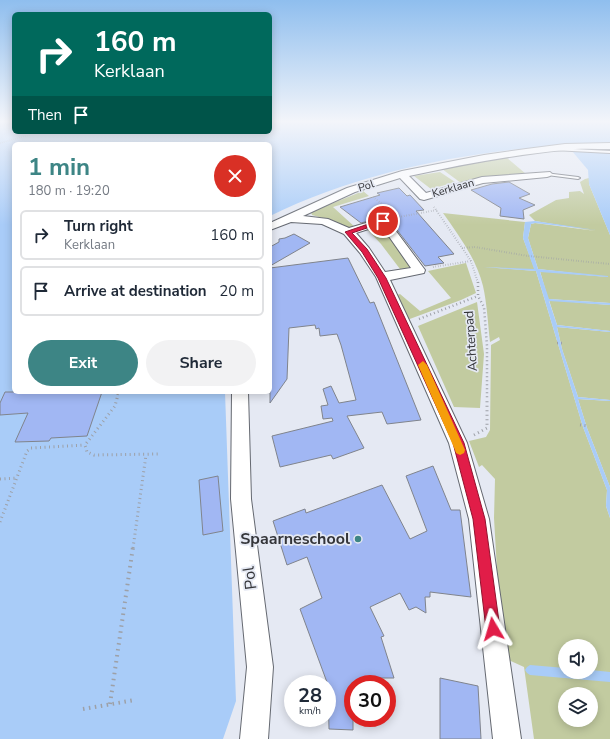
<!DOCTYPE html>
<meta charset="utf-8">
<style>
body{margin:0;font-family:"Nunito Sans",sans-serif;background:#f2f2f3;color:#1f2937;height:100vh;display:flex;flex-direction:column;font-size:15px;white-space:nowrap}
*{box-sizing:border-box;margin:0}
p{font-size:13px;color:#747a83}
.icon{flex:none;width:22px;height:22px;fill:none;stroke:currentColor;stroke-width:2;stroke-linecap:round;stroke-linejoin:round}
.map{position:relative;flex:1;overflow:hidden}
.details{position:absolute;left:12px;top:142px;width:260px;height:252px;display:flex;flex-direction:column;background:#fff;border-radius:6px;box-shadow:0 2px 10px #0003}
.details>*{flex:none}
.banner{position:absolute;left:12px;top:12px;width:260px;height:122px;border-radius:6px;box-shadow:0 2px 10px #0003;background:#00695c;color:#fff;overflow:hidden}
.fabs{position:absolute;left:558px;top:639px;display:grid;gap:8px}
.fabs a{display:grid;place-items:center;width:40px;height:40px;border-radius:50%;background:#fff;box-shadow:0 2px 10px #0003;font-size:20px}
.speed{position:absolute;left:284px;top:675px;display:flex;gap:8px;font-size:20px;font-weight:700;text-align:center}
.speed>*{display:grid;place-content:center;width:52px;height:52px;border-radius:50%;background:#fff;box-shadow:0 2px 10px #0003;line-height:1}
.speed small{font-size:10px;font-weight:400}
.speed .limit{border:6px solid #d22;background:#fff;color:#111}
.pin{position:absolute;display:grid;place-items:center;width:34px;height:34px;color:#fff;margin:-17px;border:2px solid #fff;border-radius:50%;box-shadow:0 1px 4px #0007}
.me{position:absolute;width:44px;margin:-22px;rotate:353deg;stroke-linejoin:round;filter:drop-shadow(0 0 3px #0008)}
.turn{display:flex;align-items:center;gap:14px;height:84px;padding:0 16px;font-size:18px}
.turn .icon{width:52px;height:52px;stroke-width:2.5}
.turn b{display:block;font-size:28px;line-height:34px}
.then{display:flex;align-items:center;height:38px;padding:0 16px;background:#0003;gap:8px;font-size:15px}
.round{display:grid;place-items:center;flex:none;width:42px;height:42px;border-radius:21px;background:#f2f2f3}
.headline{display:flex;align-items:center;justify-content:space-between;height:68px;padding:0 16px}
h1{font-size:24px;font-weight:700;line-height:30px;color:#3d8585}
.primary-button{display:flex;gap:8px;margin-top:auto;padding:8px 16px}
.primary-button a{flex:1;height:46px;border-radius:24px;background:#3d8585;color:#fff;font-size:16px;font-weight:700;line-height:46px;text-align:center}
.primary-button a+a{background:#f2f2f3;color:#1f2937}
ul{padding:0;list-style:none}
li{display:flex;align-items:center;gap:12px;height:50px;margin:0 8px 6px;padding:0 8px;border:2px solid #e0e1e3;border-radius:6px}
li div{flex:1}
li b{display:block;font-size:15px}
li em{font-style:normal}
.map>svg:first-child{display:block}
.green{fill:#c2cba0;fill-rule:evenodd}
.water{fill:#a9ccf8}
.lines{fill:none;stroke-linecap:round;stroke-linejoin:round}
.stream{fill:#a9ccf8;fill-rule:evenodd}
.building{fill:#a1b7f3;stroke:#80848c}
.service-casing{stroke:#656971;stroke-width:2}
.minor-casing{stroke:#656971;stroke-width:2}
.path-far4{stroke:#9da0a7;stroke-width:1.5;stroke-dasharray:0.5 1.5;stroke-linecap:butt}
.path-far3{stroke:#9da0a7;stroke-width:2;stroke-dasharray:0.5 2;stroke-linecap:butt}
.path-far2{stroke:#9da0a7;stroke-width:2.5;stroke-dasharray:1 3;stroke-linecap:butt}
.path-far1{stroke:#9da0a7;stroke-width:3;stroke-dasharray:1 3.5;stroke-linecap:butt}
.path{stroke:#9da0a7;stroke-width:4;stroke-dasharray:1.5 4.5;stroke-linecap:butt}
.service{fill:#fff;fill-rule:evenodd}
.minor{fill:#fff;fill-rule:evenodd}
.route{fill:#e11d48;stroke:#92132f}
.slow{fill:#f59e0b}
.poi-dot{fill:#3d8585;stroke:#e5e9f3;stroke-width:1.5}
.labels{text-anchor:middle;dominant-baseline:central;stroke-width:3.5;stroke-linejoin:round;paint-order:stroke}
.far-street-label{font-size:11px;fill:#343539;stroke:#e5e9f3}
.street-label{font-size:13px;fill:#343539;stroke:#e5e9f3}
.near-poi-label{font-size:16px;font-weight:bold;fill:#343539;stroke:#e5e9f3;text-anchor:end}
.near-street-label{font-size:16px;fill:#343539;stroke:#e5e9f3}
</style>
<div class="map">
<svg width="610" height="739" viewBox="0 0 610 739">
<rect width="100%" height="100%" fill="#e5e9f3"/>
<path class="green" d="M506,157L526,174L480,178L461,183L442,169Z
M440,172L455,182L431,189L414,176Z
M589,178V184L610,235V303L548,299L540,271L608,277L538,269L528,238L531,224L535,223L596,231L535,221L529,215L556,200L569,198V192L580,191L584,194L580,182L585,179Z
M363,191L369,196L333,207L356,228L350,230L333,221L312,215L311,212Z
M443,213L525,222L523,238L535,270L484,267L536,271L583,427L607,490L606,506L610,518V739H534L524,667L502,657L494,518L495,479L482,465L479,467L469,441L486,437L490,430L491,345L500,340L499,337L490,342C488,324 487,304 483,286C476,258 459,236 443,213ZM565,646H591V672H565ZM565,694H591V720H565Z
M382,225L412,267L400,269L381,244L367,229Z
M466,263L476,293L461,300L407,320L394,296L400,294L420,311L451,298L428,271Z
M549,300L610,305V331L557,325Z
M477,302L484,354L480,408L454,407L418,326Z
M557,327L610,332V400L578,397L562,349Z
M578,399L610,401V487L587,428Z"/>
<path class="water" d="M0,122H14V132H270V122H610V235L589,184L588,170L567,145C468,151 359,172 270,216V144H14V392H225L236,701L223,739H0Z
M535,221L596,230L535,223L531,224L528,238L538,269L608,276V277L540,272L549,299L610,303V305L549,301L557,325L610,331V332L557,327L562,349L578,397L610,400V401L578,399L587,428L610,487V518L606,506L607,490L583,427L536,271L483,267L534,269L523,238L525,222Z"/>
<g class="lines">
<path class="stream" d="M530,665L565,668V672H591V670L610,672V682L530,675L527,673L525,670L527,667Z"/>
</g>
<path class="building" d="M509,182L530,194L519,198L535,205L523,210L524,219L500,216L501,208L471,190L492,184Z
M399,188L407,196L410,195L424,210L416,211L454,254L438,257L444,263L425,266L387,217H383L361,223L340,207L380,195L377,193Z
M294,234L310,243L270,266V247L279,242V239L285,238Z
M348,258L370,303L374,302L421,420L387,424L382,412L347,416L364,448L333,459L331,455L280,467L272,436L333,421L332,418L323,419L321,406L328,405L323,389L331,386L339,403L356,400L341,345L337,334L320,336L319,328L316,329L315,325L289,328L287,379L270,403V268Z
M5,392H102L87,436L51,438L49,441L15,442L28,413L0,415V403Z
M433,466L451,510H460L471,597L430,592V597H425L426,613L416,607L409,610L400,593L370,607L384,636L381,637L394,678H377V684H353V730L329,729L328,685L300,609L322,598L307,557L287,565L273,521L305,509L306,513L382,485L410,539L427,531L406,476Z
M218,476L223,531L203,535L199,480Z
M440,678L478,686L481,739H440Z"/>
<g class="lines">
<g class="service-casing">
<path id="service" d="M555,148L610,151V153L553,150V148Z
M545,173L578,177L580,178L578,179L547,175L545,174Z"/>
</g>
<g class="minor-casing">
<path id="minor" d="M610,143V149C595,149 579,148 564,150C512,155 460,165 409,176L426,193L482,177L550,172L552,174L550,176L547,177L483,183L424,200L420,199L400,178L355,192L303,216L328,219L349,228L383,218L387,219L425,270L424,273L390,280L467,443L489,519L521,739H493L469,519L449,443L376,277L360,253L344,234L322,224L291,222L270,230V223L347,188L402,171L484,155L526,149L565,144ZM381,225L411,268L385,272L369,248L356,233Z
M232,392H248L251,499L273,667L268,739H240L247,667L231,499Z"/>
</g>
<path class="path-far4" d="M0,126L14,123
M0,143L30,135"/>
<path class="path-far3" d="M373,197L386,207
M434,207L471,261L478,283
M399,217L437,210
M462,248L475,247L528,256L610,264
M433,267L471,261"/>
<path class="path-far2" d="M478,282V296L484,307L487,346V399
M419,319L478,296
M557,343H562
M117,399L118,392"/>
<path class="path-far1" d="M117,398L115,406L85,445L87,452L94,455L159,454
M580,425L589,426
M474,435L487,428V398
M0,479L17,478
M0,522L27,451L31,448L85,445
M133,548L146,455"/>
<path class="path" d="M110,704L133,547
M83,709L135,700"/>
<use href="#service" class="service"/>
<use href="#minor" class="minor"/>
</g>
<linearGradient id="sky" x2="0" y2="1"><stop stop-color="#8fbeee"/><stop offset="0.54" stop-color="#f3f5fa"/><stop offset="1" stop-color="#f3f5fa" stop-opacity="0"/></linearGradient>
<rect width="610" height="225" fill="url(#sky)"/>
<path class="route" d="M383,219L385,220V222L352,233L367,249L386,278L464,443L485,519L500,629L498,634L493,636L488,634L486,629L473,519L453,443L378,278L362,252L345,232Z"/>
<path class="slow" d="M423,361L427,365L465,450L464,453L460,455L456,453L455,450L418,365Z"/>
<circle class="poi-dot" cx="358" cy="539" r="4"/>
<g class="labels">
<g class="far-street-label">
<text transform="translate(366 186) rotate(-18)">Pol</text>
<text transform="translate(453 188) rotate(-16)">Kerklaan</text>
</g>
<g class="street-label">
<text transform="translate(471 341) rotate(-94)">Achterpad</text>
</g>
<g class="near-poi-label">
<text x="350" y="539">Spaarneschool</text>
</g>
<g class="near-street-label">
<text transform="translate(250 578) rotate(-97)">Pol</text>
</g>
</g>
</svg>
<div class="fabs">
<a><svg class="icon" aria-label="sound" viewBox="0 0 24 24"><path d="M4 9h4l5-4v14l-5-4H4zM17 9q2 3 0 6"/></svg></a>
<a><svg class="icon" aria-label="layers" viewBox="0 0 24 24"><path d="M12 4l9 5-9 5-9-5zM3 14l9 5 9-5"/></svg></a>
</div>
<div class="speed"><div>28<small>km/h</small></div><div class="limit">30</div></div>
<div class="pin" style="left:383px;top:221px;background:#d93025"><svg class="icon" aria-label="arrive" viewBox="0 0 24 24"><path d="M6 21V4h12l-3 4 3 4H6"/></svg></div>
<svg class="me" style="left:493px;top:629px" viewBox="-20 -20 40 40"><path d="M0-17L14 15 0 8-14 15z" fill="#e11d48" stroke="#fff" stroke-width="4"/></svg>
<div class="banner">
<div class="turn"><svg class="icon" aria-label="right" viewBox="0 0 24 24"><path d="M7 20v-9h11M14 6l5 5-5 5"/></svg><div><b>160 m</b>Kerklaan</div></div>
<div class="then">Then<svg class="icon" aria-label="arrive" viewBox="0 0 24 24"><path d="M6 21V4h12l-3 4 3 4H6"/></svg></div>
</div>
<section class="details">
<div class="headline"><div><h1>1 min</h1><p>180 m · 19:20</p></div><a class="round" style="background:#d93025;color:#fff"><svg class="icon" aria-label="close" viewBox="0 0 24 24"><path d="M6 6l12 12M18 6L6 18"/></svg></a></div>
<ul>
<li><svg class="icon" aria-label="right" viewBox="0 0 24 24"><path d="M7 20v-9h11M14 6l5 5-5 5"/></svg><div><b>Turn right</b><p>Kerklaan</p></div><em>160 m</em></li>
<li><svg class="icon" aria-label="arrive" viewBox="0 0 24 24"><path d="M6 21V4h12l-3 4 3 4H6"/></svg><div><b>Arrive at destination</b></div><em>20 m</em></li>
</ul>
<div class="primary-button"><a>Exit</a><a>Share</a></div>
</section>
</div>
